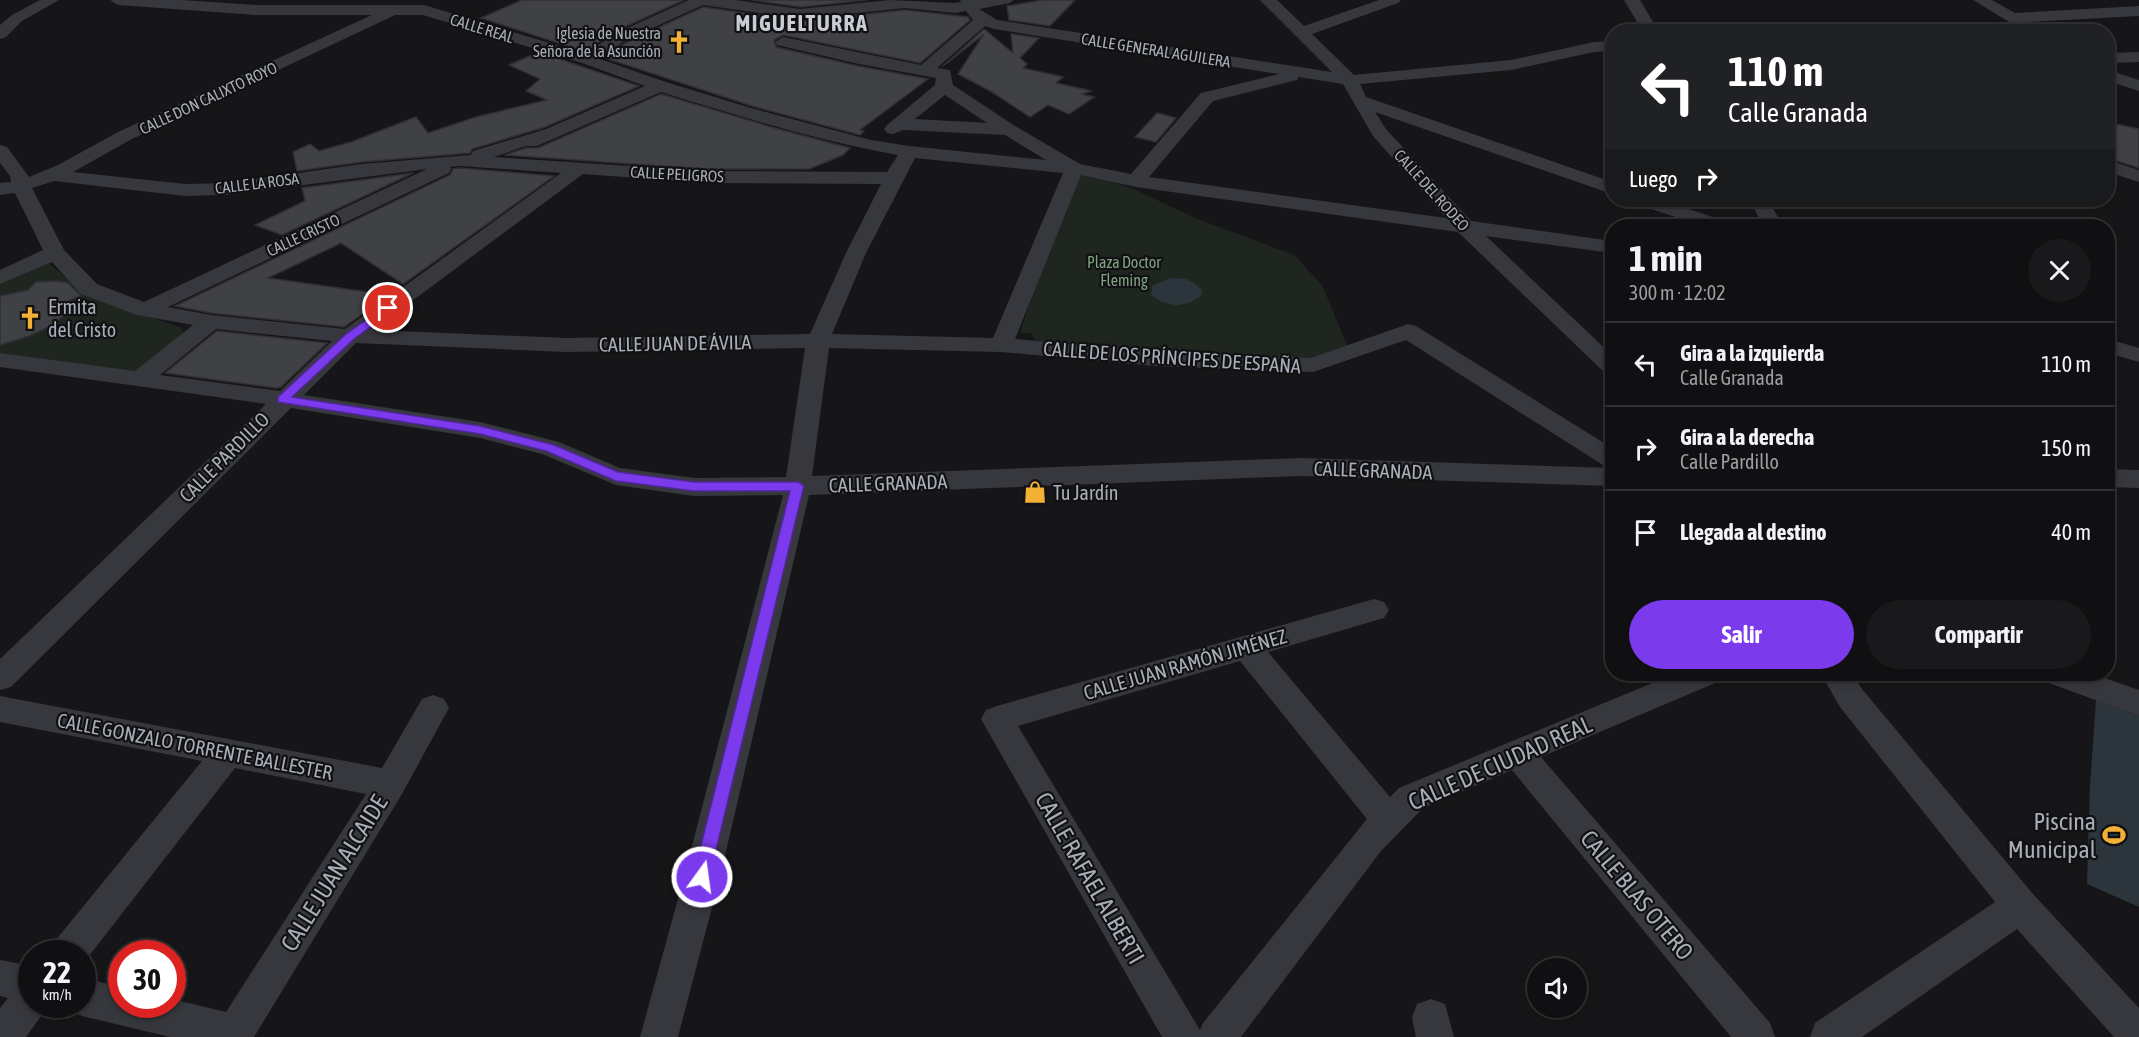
<!DOCTYPE html>
<html lang="es">
<meta charset="utf-8">
<style>
body{margin:0;font-family:"Asap Condensed",sans-serif;background:#19191b;color:#f1f3f6;height:100vh;display:flex;flex-direction:column;font-size:22px;white-space:nowrap}
*{box-sizing:border-box;margin:0}
p{font-size:20px;color:#9c9d9f}
.icon{flex:none;width:33px;height:33px;fill:none;stroke:currentColor;stroke-width:2;stroke-linecap:round;stroke-linejoin:round}
.map{position:relative;flex:1;overflow:hidden}
.drawer{position:absolute;left:1605px;top:219px;width:510px;height:462px;display:flex;flex-direction:column;background:#101012;border-radius:24px;box-shadow:0 3px 9px #0003,0 0 0 2px #303032}
.drawer>*{flex:none}
.hud{position:absolute;left:1605px;top:24px;width:510px;height:183px;border-radius:24px;box-shadow:0 3px 9px #0003,0 0 0 2px #303032;background:#202124;color:#fff;overflow:hidden}
.controls{position:absolute;left:1527px;top:958px;display:grid;gap:12px}
.controls a{display:grid;place-items:center;width:60px;height:60px;border-radius:50%;background:#101012;box-shadow:0 3px 9px #0003,0 0 0 2px #303032;font-size:30px}
.speed{position:absolute;left:18px;top:940px;display:flex;gap:12px;font-size:30px;font-weight:700;text-align:center}
.speed>*{display:grid;place-content:center;width:78px;height:78px;border-radius:50%;background:#101012;box-shadow:0 3px 9px #0003,0 0 0 2px #303032;line-height:1}
.speed small{font-size:15px;font-weight:400}
.speed .limit{border:9px solid #d22;background:#fff;color:#111}
.pin{position:absolute;display:grid;place-items:center;width:51px;height:51px;color:#fff;margin:-26px;border:3px solid #fff;border-radius:50%;box-shadow:0 2px 6px #0007}
.me{position:absolute;width:66px;margin:-33px;rotate:14deg;stroke-linejoin:round;filter:drop-shadow(0 0 4px #0008)}
.turn{display:flex;align-items:center;gap:21px;height:126px;padding:0 24px;font-size:27px}
.turn .icon{width:78px;height:78px;stroke-width:2.5}
.turn b{display:block;font-size:42px;line-height:51px}
.then{display:flex;align-items:center;height:57px;padding:0 24px;background:#0003;gap:12px;font-size:22px}
.round{display:grid;place-items:center;flex:none;width:63px;height:63px;border-radius:32px;background:#19191b}
.overview{display:flex;align-items:center;justify-content:space-between;height:102px;padding:0 24px}
h1{font-size:36px;font-weight:700;line-height:45px}
.action{display:flex;gap:12px;margin-top:auto;padding:12px 24px}
.action a{flex:1;height:69px;border-radius:36px;background:#7c3aed;color:#fff;font-size:24px;font-weight:700;line-height:69px;text-align:center}
.action a+a{background:#19191b;color:#f1f3f6}
ul{padding:0;list-style:none}
li{display:flex;align-items:center;gap:18px;height:84px;padding:0 24px;border-top:2px solid #303032}
li div{flex:1}
li b{display:block;font-size:22px}
li em{font-style:normal}
.map>svg:first-child{display:block}
.green{fill:#1e261f}
.water{fill:#2c353c}
.building{fill:#404145;stroke:#303034;stroke-width:1.5}
.lines{fill:none;stroke-linecap:round;stroke-linejoin:round}
.minor{fill:#37383d;fill-rule:evenodd}
.route{fill:#7c3aed;stroke:#51269a;stroke-width:1.5}
.labels{text-anchor:middle;dominant-baseline:central;stroke-width:4.5;stroke-linejoin:round;paint-order:stroke}
.far-street-label{font-size:16px;fill:#a8adb8;stroke:#111113}
.far-poi-label{font-size:16px;fill:#a8adb8;stroke:#111113;text-anchor:end}
.far-park-label{font-size:16px;fill:#7fa381;stroke:#111113}
.poi-label{font-size:20px;fill:#a8adb8;stroke:#111113;text-anchor:start}
.street-label{font-size:20px;fill:#a8adb8;stroke:#111113}
.far-district-label{font-size:22px;font-weight:bold;letter-spacing:1.5px;fill:#c9ccd4;stroke:#111113}
.near-street-label{font-size:24px;fill:#a8adb8;stroke:#111113}
.near-poi-label{font-size:24px;fill:#a8adb8;stroke:#111113;text-anchor:end}
</style>
<div class="map">
<svg width="2139" height="1037" viewBox="0 0 2139 1037">
<rect width="100%" height="100%" fill="#161618"/>
<path class="green" d="M1074,168L1136,190L1195,218L1294,255L1322,285L1350,352L1306,361L1050,345L1036,340L1030,333H1020Z
M46,261L88,296L182,328L183,335L136,374L0,353V281Z"/>
<path class="water" d="M1170,278L1186,279L1194,283L1202,290L1201,296C1184,308 1168,308 1151,295L1152,286Z
M2096,700L2139,716V907L2087,884L2090,786Z"/>
<path class="building" d="M522,0H684L611,33L586,52L481,18Z
M751,0H867L800,7Z
M1043,0H1075L1050,26L1009,20L1007,6Z
M703,7L800,21L905,10L968,17L970,20L920,63L783,35L774,40L776,47L858,66L928,79L860,130L864,131L860,135L752,106L605,58L625,43Z
M984,29L1013,53L1011,34L1039,38L1020,58L1027,64L1023,68L1063,77L1056,83L1092,91L1081,94L1094,97L1069,114L1048,105L1030,117L992,92L958,74L984,34L942,67Z
M539,52L639,86L545,127L472,149L470,153L362,162L297,171L293,152L310,144L319,151L351,142L416,117L428,133L476,117L547,100L526,91L540,79L509,65Z
M661,94L778,129L850,148L843,155L809,169H706L505,155L526,148H538Z
M1157,113L1176,118L1156,142L1135,137Z
M2116,124L2139,129V168L2108,158V126L2115,128Z
M460,168L554,176L403,284L341,243L268,278L389,295L344,327L211,313L175,306L450,175L453,169Z
M413,173L282,235L255,225L305,201L302,188Z
M58,281L68,283L81,296L70,300L69,311L51,326L29,336L0,345V296L28,290L36,282Z
M217,331L327,343L281,387L276,388L165,373Z"/>
<g class="lines">
<path class="minor" d="M40,0H59L22,21L6,37L0,39V25L12,15Z
M110,0H181L257,5H424L586,54L612,35L689,0H735L800,9L890,0L955,3L961,2L960,0H1013L1010,3L979,9L997,20L1332,72L1260,0H1277L1304,26L1379,0H1401L1398,3L1312,34L1354,75L1511,60L1594,42L1612,41V51L1594,52L1511,70L1360,84L1366,97L1612,182V194L1375,112L1386,129L1471,221L1612,241V253L1486,236L1612,355V374L1604,372L1458,232L1136,187L1081,175L1015,339L1155,352L1311,358L1408,324L1416,326L1612,448V467L1603,465L1406,340L1313,372L1155,366L1001,352L829,348L812,476L1301,458L1612,468V486L1301,476L809,495L720,877L678,1037H640L684,877L783,495L694,496L616,485L542,454L480,438L291,408L11,687L0,690V659L266,404L0,367V353L135,371L193,325L137,315L81,294L52,262L0,284V270L43,250L15,193L0,195V183L11,182L10,176L0,163V145L7,147L29,177L58,165L118,132L372,15H257L118,5ZM703,5L800,19L905,8L955,13L966,11L973,20L921,65L783,37L775,42L777,45L859,64L936,78L935,85L887,125L884,129L887,133L893,134L903,130L1005,135L1046,160L909,146L871,140L751,108L666,82L600,59L624,41ZM395,15H423L582,63L645,86L546,129L473,151L471,155L362,164L227,183L185,184L73,172L130,140ZM985,26L994,29L1279,74L1201,93L1131,174L1080,164L1015,126L953,85L950,70L937,68ZM1299,77L1343,84L1373,136L1446,218L1149,177L1213,101L1297,80ZM661,92C739,116 817,141 898,155L887,172L706,171L494,157L526,146H537ZM945,95L987,123L915,119ZM915,158L1063,173L993,338L832,334L866,253ZM460,166L561,173L345,329L211,315L168,307L449,173L451,169L450,167ZM427,169L144,302L97,284L64,250L32,188L54,181L185,196L227,195ZM583,174L706,183L881,184L846,253L810,334L566,338L373,330ZM216,329L332,341L280,391L160,375ZM356,343L566,352L805,348L786,477L694,478L620,468L559,442L480,422L304,395Z
M1624,0H1640L1659,32H1643Z
M1973,0H1992L2015,13L2139,6V16L2029,22L2035,27L2033,30L2026,32Z
M2139,52V62L2108,63V53Z
M2108,70L2139,80V91L2108,81Z
M2108,160L2139,170V182L2108,172Z
M1633,200H1661L1728,222L1731,226H1703L1636,204Z
M1750,200H1768L1783,226H1763Z
M2108,339L2139,348V362L2108,353Z
M2108,469L2139,470V488L2108,487Z
M1374,599L1384,602L1389,610L1384,618L1268,652L1390,797L1399,788L1674,674H1719L1715,683L1541,757L1770,1023L1775,1037H1731L1512,770L1423,808L1381,851L1241,1037H1162L981,719L986,710L997,706ZM1240,661L1367,819L1203,1023L1200,1030L1018,726Z
M1821,674H1852L1862,689L2033,894L2139,1008V1037H2114L2017,929L1862,1037H1810L1815,1023L1995,902L1840,707Z
M2045,674H2093L2139,690V716L2049,683Z
M433,695L444,699L449,708L444,717L402,794L254,1037H170L82,1016L69,1010L66,1005H82V978L122,987V1005H172V999L226,1012L366,794L235,768L82,965V954H50L55,941L202,761L0,722V696L382,768L422,699Z
M0,960L32,966V1005H49L26,1037H0V1008L8,998L0,996Z
M1431,999L1445,1004L1454,1037H1416L1412,1018L1417,1004Z"/>
</g>
<path class="route" d="M388,305L392,306V311L354,339L292,397L480,426L554,445L618,472L694,482H798L804,486L708,883L702,885L695,883L693,877L790,491H694L616,481L546,451L480,434L278,402V397L346,334Z"/>
<defs>
<g id="church-bare" transform="scale(1.8)"><path d="M-1.2-6h2.4v3.5h3.3v2.4h-3.3V6h-2.4V-.1h-3.3v-2.4h3.3Z" fill="#f2b134" stroke="#111113" stroke-width="2.5" paint-order="stroke"/></g>
<g id="shop-bare" transform="scale(1.8)"><path d="M-5-2.5h2.3a2.7 3.5 0 0 1 5.4 0H5L5.5 6h-11ZM-1.5-2.5h3a1.5 2.3 0 0 0-3 0Z" fill="#f2b134" stroke="#111113" stroke-width="2.5" paint-order="stroke"/></g>
<g id="stadium-bare" transform="scale(1.8)"><path d="M0-5a6.5 5 0 1 0 0 10a6.5 5 0 1 0 0-10ZM-3.5-1.8h7v3.6h-7Z" fill="#f2b134" stroke="#111113" stroke-width="2.5" paint-order="stroke"/></g>
</defs>
<g fill-rule="evenodd">
<use href="#church-bare" x="679" y="42"/>
<use href="#church-bare" x="30" y="318"/>
<use href="#shop-bare" x="1035" y="492"/>
<use href="#stadium-bare" x="2114" y="835"/>
</g>
<g class="labels">
<g class="far-street-label">
<text transform="translate(482 28) rotate(17)">CALLE REAL</text>
<text transform="translate(1156 50) rotate(9)">CALLE GENERAL AGUILERA</text>
<text transform="translate(208 98) rotate(-25)">CALLE DON CALIXTO ROYO</text>
<text transform="translate(677 174) rotate(3)">CALLE PELIGROS</text>
<text transform="translate(257 183) rotate(-7)">CALLE LA ROSA</text>
<text transform="translate(1432 190) rotate(48)">CALLE DEL RODEO</text>
<text transform="translate(303 235) rotate(-25)">CALLE CRISTO</text>
</g>
<g class="far-poi-label">
<text x="661" y="33">Iglesia de Nuestra<tspan x="661" dy="18">Señora de la Asunción</tspan></text>
</g>
<g class="far-park-label">
<text x="1124" y="262">Plaza Doctor<tspan x="1124" dy="18">Fleming</tspan></text>
</g>
<g class="poi-label">
<text x="48" y="306">Ermita<tspan x="48" dy="23">del Cristo</tspan></text>
<text x="1053" y="492">Tu Jardín</text>
</g>
<g class="street-label">
<text transform="translate(675 343) rotate(-1)">CALLE JUAN DE ÁVILA</text>
<text transform="translate(1172 357) rotate(4)">CALLE DE LOS PRÍNCIPES DE ESPAÑA</text>
<text transform="translate(224 457) rotate(-45)">CALLE PARDILLO</text>
<text transform="translate(1373 470) rotate(2)">CALLE GRANADA</text>
<text transform="translate(888 483) rotate(-2)">CALLE GRANADA</text>
<text transform="translate(1185 664) rotate(-16)">CALLE JUAN RAMÓN JIMÉNEZ</text>
<text transform="translate(195 746) rotate(11)">CALLE GONZALO TORRENTE BALLESTER</text>
</g>
<g class="far-district-label">
<text x="802" y="23">MIGUELTURRA</text>
</g>
<g class="near-street-label">
<text transform="translate(1500 763) rotate(-24)">CALLE DE CIUDAD REAL</text>
<text transform="translate(334 873) rotate(-58)">CALLE JUAN ALCAIDE</text>
<text transform="translate(1090 878) rotate(60)">CALLE RAFAEL ALBERTI</text>
<text transform="translate(1637 895) rotate(50)">CALLE BLAS OTERO</text>
</g>
<g class="near-poi-label">
<text x="2096" y="821">Piscina<tspan x="2096" dy="28">Municipal</tspan></text>
</g>
</g>
</svg>
<div class="controls">
<a><svg class="icon" aria-label="sound" viewBox="0 0 24 24"><path d="M4 9h4l5-4v14l-5-4H4zM17 9q2 3 0 6"/></svg></a>
</div>
<div class="speed"><div>22<small>km/h</small></div><div class="limit">30</div></div>
<div class="pin" style="left:388px;top:308px;background:#d93025"><svg class="icon" aria-label="arrive" viewBox="0 0 24 24"><path d="M6 21V4h12l-3 4 3 4H6"/></svg></div>
<svg class="me" style="left:702px;top:877px" viewBox="-20 -20 40 40"><circle r="17" fill="#7c3aed" stroke="#fff" stroke-width="3"/><path d="M0-11L8 9 0 5-8 9z" fill="#fff"/></svg>
<div class="hud">
<div class="turn"><svg class="icon" aria-label="left" viewBox="0 0 24 24"><path d="M17 20v-9H6M10 6l-5 5 5 5"/></svg><div><b>110 m</b>Calle Granada</div></div>
<div class="then">Luego<svg class="icon" aria-label="right" viewBox="0 0 24 24"><path d="M7 20v-9h11M14 6l5 5-5 5"/></svg></div>
</div>
<section class="drawer">
<div class="overview"><div><h1>1 min</h1><p>300 m · 12:02</p></div><a class="round"><svg class="icon" aria-label="close" viewBox="0 0 24 24"><path d="M6 6l12 12M18 6L6 18"/></svg></a></div>
<ul>
<li><svg class="icon" aria-label="left" viewBox="0 0 24 24"><path d="M17 20v-9H6M10 6l-5 5 5 5"/></svg><div><b>Gira a la izquierda</b><p>Calle Granada</p></div><em>110 m</em></li>
<li><svg class="icon" aria-label="right" viewBox="0 0 24 24"><path d="M7 20v-9h11M14 6l5 5-5 5"/></svg><div><b>Gira a la derecha</b><p>Calle Pardillo</p></div><em>150 m</em></li>
<li><svg class="icon" aria-label="arrive" viewBox="0 0 24 24"><path d="M6 21V4h12l-3 4 3 4H6"/></svg><div><b>Llegada al destino</b></div><em>40 m</em></li>
</ul>
<div class="action"><a>Salir</a><a>Compartir</a></div>
</section>
</div>
